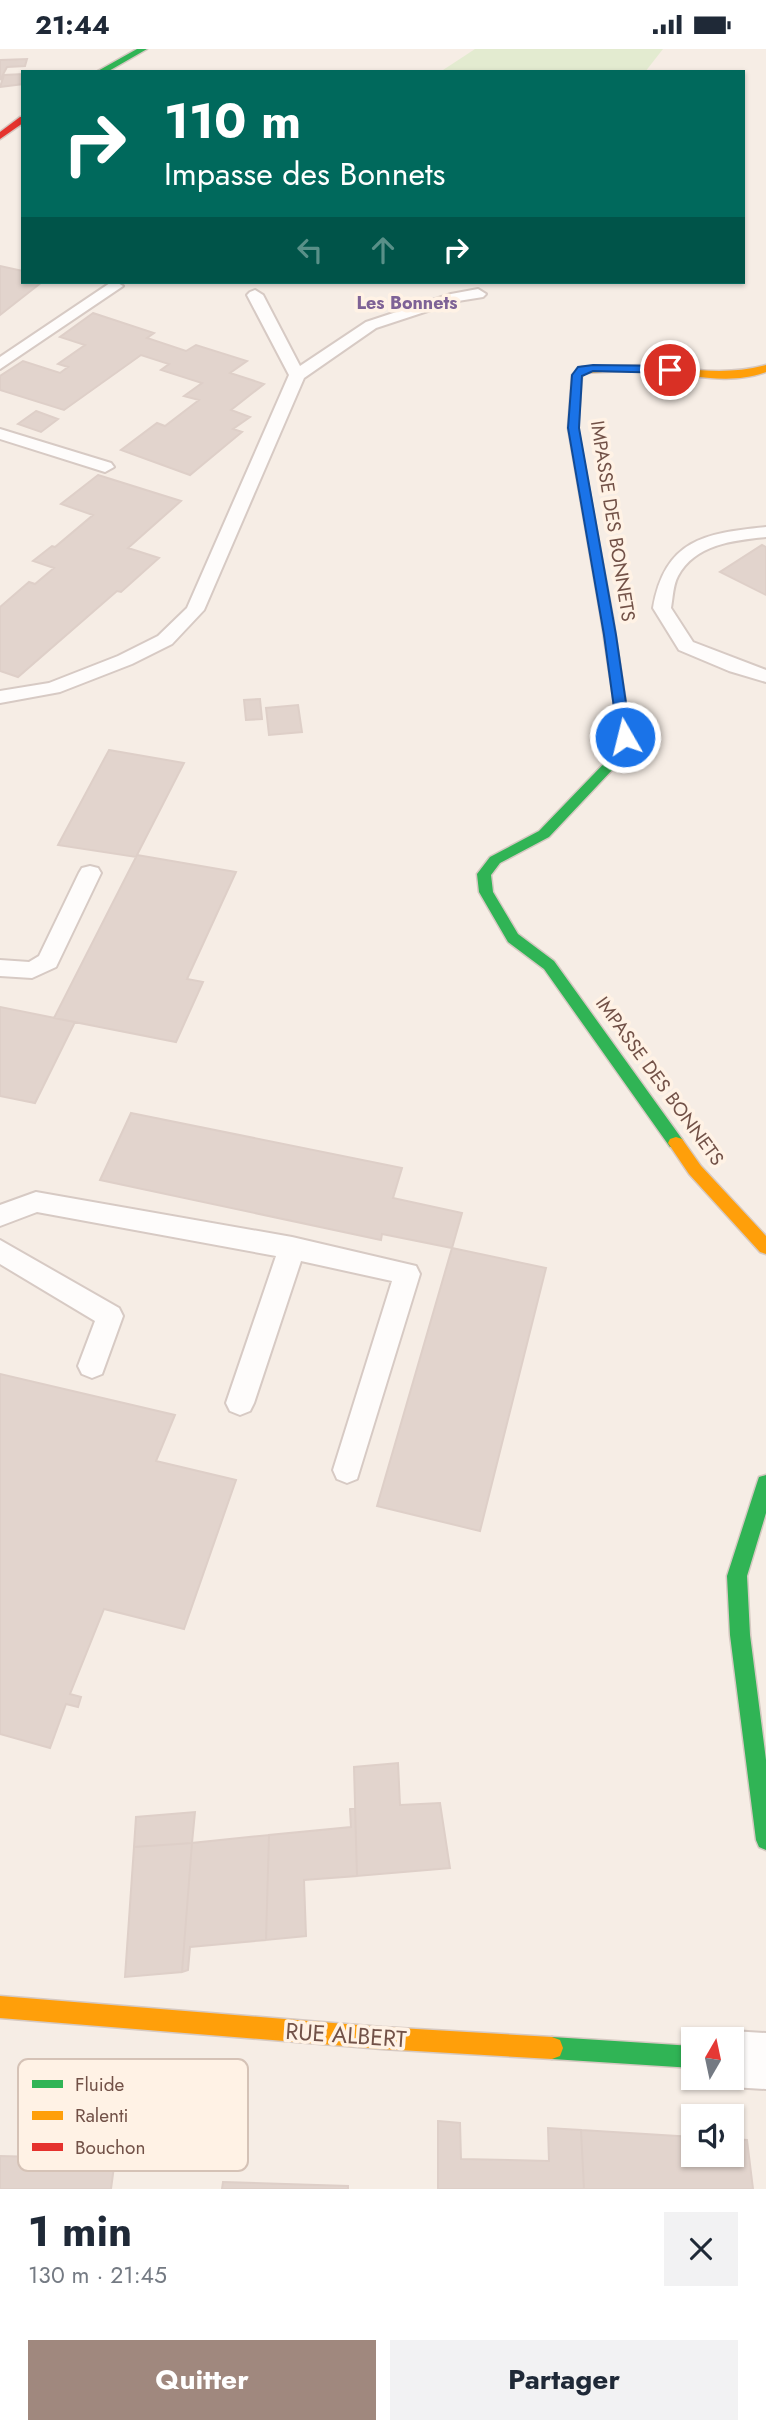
<!DOCTYPE html>
<html lang="fr">
<meta charset="utf-8">
<style>
body{margin:0;font-family:Jost,sans-serif;background:#f2f2f3;color:#1f2937;height:100vh;display:flex;flex-direction:column;font-size:26px;white-space:nowrap}
*{box-sizing:border-box;margin:0}
p{font-size:23px;color:#747a83}
.icon{flex:none;width:38px;height:38px;fill:none;stroke:currentColor;stroke-width:2;stroke-linecap:round;stroke-linejoin:round}
.map{position:relative;height:2140px;overflow:hidden}
.panel{display:flex;flex-direction:column;background:#fff;flex:1}
.panel>*{flex:none}
.top-card{position:absolute;left:21px;top:21px;width:724px;height:214px;border-radius:0px;box-shadow:0 2px 5px #0004;background:#00695c;color:#fff;overflow:hidden}
.needle{width:46px;rotate:9deg}
.fabs{position:absolute;left:681px;top:1978px;display:grid;gap:14px}
.fabs a{display:grid;place-items:center;width:63px;height:63px;border-radius:0px;background:#fff;box-shadow:0 2px 5px #0004;font-size:35px}
.pin{position:absolute;display:grid;place-items:center;width:60px;height:60px;color:#fff;margin:-30px;border:4px solid #fff;border-radius:50%;box-shadow:0 2px 7px #0007}
.me{position:absolute;width:77px;margin:-38px;rotate:352deg;stroke-linejoin:round;filter:drop-shadow(0 0 5px #0008)}
.turn{display:flex;align-items:center;gap:24px;height:147px;padding:0 28px;font-size:32px}
.turn .icon{width:91px;height:91px;stroke-width:2.5}
.turn b{display:block;font-size:49px;line-height:60px}
.lanes{display:flex;align-items:center;height:66px;padding:0 28px;background:#0003;justify-content:center;gap:35px;direction:ltr}
.lanes .off{opacity:.35}
.round{display:grid;place-items:center;flex:none;width:74px;height:74px;border-radius:0px;background:#f2f2f3}
.summary{display:flex;align-items:center;justify-content:space-between;height:119px;padding:0 28px}
h1{font-size:42px;font-weight:700;line-height:52px}
.primary-button{display:flex;gap:14px;margin-top:auto;padding:14px 28px}
.primary-button a{flex:1;height:80px;border-radius:0px;background:#a0887e;color:#fff;font-size:28px;font-weight:700;line-height:80px;text-align:center}
.primary-button a+a{background:#f2f2f3;color:#1f2937}
.status{display:flex;justify-content:space-between;align-items:center;height:49px;padding:0 35px;background:#fff;direction:ltr}
.status svg{height:19px;fill:currentColor}
.map>svg:first-child{display:block}
.green{fill:#e3ebd0}
.building{fill:#e2d4cd;stroke:#decfc8;stroke-width:2}
.lines{fill:none;stroke-linecap:round;stroke-linejoin:round}
.lane-casing{stroke:#d7cac4;stroke-width:4}
.street-casing{stroke:#d7cac4;stroke-width:4}
.fast-casing{stroke:#d6c9c2;stroke-width:3}
.slow-casing{stroke:#d6c9c2;stroke-width:3}
.jam-casing{stroke:#d6c9c2;stroke-width:3}
.lane{fill:#fefcfb;fill-rule:evenodd}
.street{fill:#fefcfb;fill-rule:evenodd}
.fast{fill:#30b455;fill-rule:evenodd}
.slow{fill:#ff9f0a;fill-rule:evenodd}
.jam{fill:#e5322d;fill-rule:evenodd}
.route{fill:#1a73e8;stroke:#114b97;stroke-width:2}
.labels{text-anchor:middle;dominant-baseline:central;stroke-width:7;stroke-linejoin:round;paint-order:stroke}
.far-neighbourhood-label{font-size:18px;font-weight:bold;fill:#7e6296;stroke:#fff2e5}
.street-label{font-size:19px;fill:#725147;stroke:#fff2e5}
.near-street-label{font-size:23px;fill:#725147;stroke:#fff2e5}
.key{fill:#fff2e5;stroke:#d5c2b6;stroke-width:2}
.key-label{font-size:19px;fill:#725147}
</style>
<div class="status"><b>21:44</b><svg viewBox="0 0 49 12"><path d="M0 12V9h3v3zM5 12V6h3v6zM10 12V3h3v9zM15 12V0h3v12zM26 1h20v11H26zM47 4h2v5h-2z"/></svg></div>
<div class="map">
<svg width="766" height="2140" viewBox="0 0 766 2140">
<rect width="100%" height="100%" fill="#f6ede5"/>
<path class="green" d="M475,0H663L645,23H440Z"/>
<path class="building" d="M27,10L25,17L7,18L0,31V11Z
M23,25V35L0,38L4,26Z
M0,217L23,222V233H42L0,266Z
M93,264L154,284L147,289L186,302L196,296L247,312L230,324L264,335L231,361L250,368L233,380L242,383L190,426L121,401L157,374L165,377L199,351L184,347L202,334L161,321L169,315L141,306L64,361L0,341V327L23,312L60,324L68,318L58,315L85,296L60,288Z
M36,362L58,370L41,383L18,375Z
M98,426L181,452L128,499L159,509L121,543L117,542L18,628L0,622V558L29,533L35,535L54,519L33,512L52,497L55,498L93,466L61,455Z
M762,496L766,498V546L720,523Z
M260,650L262,670L246,671L244,651Z
M298,656L302,683L269,686L266,659Z
M109,701L184,714L136,808L58,796Z
M137,806L236,823L187,930L203,933L176,993L54,969Z
M0,958L75,973L35,1054L0,1047Z
M131,1064L402,1119L393,1149L462,1164L452,1199L382,1185L381,1191L100,1131Z
M452,1199L546,1219L480,1482L377,1457Z
M0,1325L175,1366L156,1412L236,1431L184,1580L104,1560L70,1645L81,1648L78,1658L66,1655L50,1699L0,1685Z
M398,1714L400,1756L440,1754L450,1819L357,1827L354,1718Z
M355,1759L357,1827L304,1831L306,1887L266,1891L269,1786L351,1778L350,1760Z
M195,1763L192,1794L134,1798L136,1768Z
M269,1786L266,1891L190,1898L188,1921L182,1923L192,1794Z
M192,1794L182,1923L125,1928L134,1798Z
M438,2072L460,2074L461,2110L549,2112L548,2079L581,2081L584,2140H438Z
M581,2081L693,2088V2105H732V2090L747,2091L753,2140H584Z
M0,2107L115,2110L111,2140H0Z
M223,2133L348,2137V2140H222Z"/>
<g class="lines">
<g class="lane-casing">
<path id="lane" d="M110,234L116,233L123,237L0,320V308Z
M478,240L486,245L483,248L458,252L376,279L304,329L204,561L172,595L132,615L60,643L0,654V642L49,634L118,607L158,587L187,559L289,326L247,246L250,243L255,241L263,246L300,317L366,273L451,245Z
M0,380L111,414L114,418L105,423L0,390Z
M766,478V488C735,491 695,495 678,527C673,536 673,548 671,559L693,593L766,621V633L729,622L679,601L653,559C665,491 704,484 766,478Z
M90,817L98,819L101,824L56,918L32,929L0,927V911L29,913L39,907L79,824L82,819Z
M36,1143L292,1188L416,1217L420,1225L357,1430L347,1434L337,1430L333,1421L392,1232L301,1212L254,1354L250,1362L240,1366L230,1362L226,1354L276,1207L37,1163L0,1177V1156Z
M0,1191L119,1259L123,1267L102,1325L92,1329L82,1325L78,1317L95,1272L0,1215Z"/>
</g>
<g class="street-casing">
<path id="street" d="M732,1982L766,1984V2040L732,2038L713,2029L732,2028V1990H714Z"/>
</g>
<g class="fast-casing">
<path id="fast" d="M137,0H147L107,23H96Z
M607,565L613,569L631,688L630,702L549,788L500,814L491,826L493,843L518,885L554,912L682,1090L684,1094L682,1098H670L544,920L508,893L479,843L477,825L490,808L539,782L617,701L619,688L601,569Z
M766,1426V1464L747,1527L750,1586L766,1711V1801L759,1798L756,1791L730,1586L727,1527L757,1434L759,1428Z
M552,1988L693,1997V2019L552,2010L544,2007L541,1999L544,1991Z"/>
</g>
<g class="slow-casing">
<path id="slow" d="M648,316C688,320 727,327 766,316V323C729,337 689,325 651,322C629,321 607,323 585,324L582,327L578,379L613,569L607,573L601,569L568,379L572,326L582,318Z
M676,1088L682,1090L701,1117L766,1187V1205L760,1203L689,1125L668,1094L670,1090Z
M0,1947L382,1978L552,1988L560,1991L563,1999L560,2007L552,2010L382,2000L0,1969Z"/>
</g>
<g class="jam-casing">
<path id="jam" d="M20,68H23V74L0,90V83Z"/>
</g>
<use href="#lane" class="lane"/>
<use href="#street" class="street"/>
<use href="#fast" class="fast"/>
<use href="#slow" class="slow"/>
<use href="#jam" class="jam"/>
</g>
<path class="route" d="M593,316L670,317L675,321L670,324L593,322L582,327L579,379L616,586L631,688L625,692L618,688L604,586L568,379L572,326L578,318Z"/>
<g class="labels">
<g class="far-neighbourhood-label">
<text x="407" y="254">Les Bonnets</text>
</g>
<g class="street-label">
<text transform="translate(613 472) rotate(81)">IMPASSE DES BONNETS</text>
<text transform="translate(660 1032) rotate(54)">IMPASSE DES BONNETS</text>
</g>
<g class="near-street-label">
<text transform="translate(346 1986) rotate(4)">RUE ALBERT</text>
</g>
</g>
<rect x="18" y="2010" width="230" height="112" rx="10" class="key"/>
<rect x="32" y="2031" width="31" height="8" fill="#30b455"/>
<rect x="32" y="2062" width="31" height="9" fill="#ff9f0a"/>
<rect x="32" y="2094" width="31" height="8" fill="#e5322d"/>
<g class="key-label">
<text x="75" y="2042">Fluide</text>
<text x="75" y="2073">Ralenti</text>
<text x="75" y="2105">Bouchon</text>
</g>
</svg>
<div class="fabs">
<a><svg class="needle" viewBox="-14 -14 28 28"><path d="M0-13l5 13h-10z" fill="#e53935"/><path d="M0 13l5-13h-10z" fill="#747a83"/></svg></a>
<a><svg class="icon" aria-label="sound" viewBox="0 0 24 24"><path d="M4 9h4l5-4v14l-5-4H4zM17 9q2 3 0 6"/></svg></a>
</div>
<div class="pin" style="left:670px;top:321px;background:#d93025"><svg class="icon" aria-label="arrive" viewBox="0 0 24 24"><path d="M6 21V4h12l-3 4 3 4H6"/></svg></div>
<svg class="me" style="left:625px;top:688px" viewBox="-20 -20 40 40"><circle r="17" fill="#1a73e8" stroke="#fff" stroke-width="3"/><path d="M0-11L8 9 0 5-8 9z" fill="#fff"/></svg>
<div class="top-card">
<div class="turn"><svg class="icon" aria-label="right" viewBox="0 0 24 24"><path d="M7 20v-9h11M14 6l5 5-5 5"/></svg><div><b>110 m</b>Impasse des Bonnets</div></div>
<div class="lanes"><svg class="icon off" aria-label="left" viewBox="0 0 24 24"><path d="M17 20v-9H6M10 6l-5 5 5 5"/></svg><svg class="icon off" aria-label="ahead" viewBox="0 0 24 24"><path d="M12 20V5M6 11l6-6 6 6"/></svg><svg class="icon" aria-label="right" viewBox="0 0 24 24"><path d="M7 20v-9h11M14 6l5 5-5 5"/></svg></div>
</div>
</div>
<section class="panel">
<div class="summary"><div><h1>1 min</h1><p>130 m · 21:45</p></div><a class="round"><svg class="icon" aria-label="close" viewBox="0 0 24 24"><path d="M6 6l12 12M18 6L6 18"/></svg></a></div>
<div class="primary-button"><a>Quitter</a><a>Partager</a></div>
</section>
